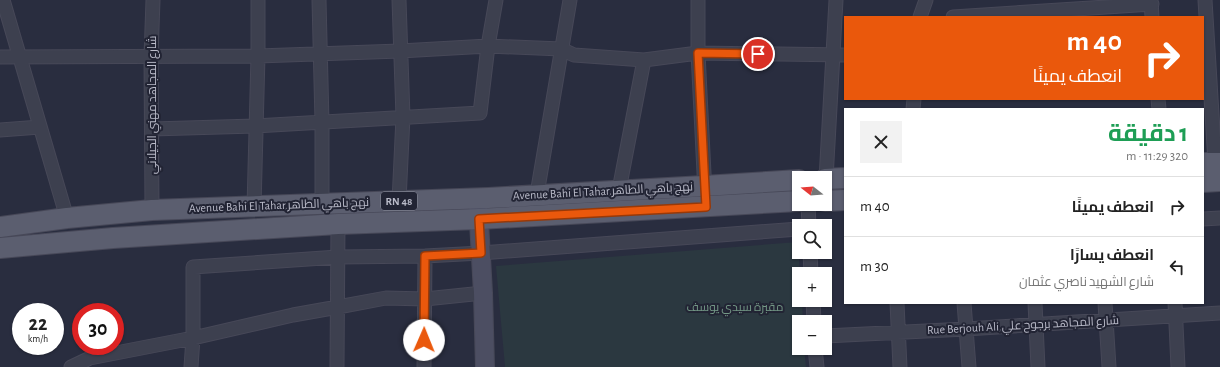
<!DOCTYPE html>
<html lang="ar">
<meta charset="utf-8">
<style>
body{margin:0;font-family:"Alegreya Sans",Cairo,sans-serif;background:#f2f2f2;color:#222;direction:rtl;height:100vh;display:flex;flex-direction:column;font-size:15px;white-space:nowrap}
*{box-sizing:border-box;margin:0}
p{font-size:13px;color:#767676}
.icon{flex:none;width:22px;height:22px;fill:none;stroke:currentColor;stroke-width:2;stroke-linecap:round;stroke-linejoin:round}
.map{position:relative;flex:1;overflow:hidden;direction:ltr}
.details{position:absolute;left:844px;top:108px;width:360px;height:196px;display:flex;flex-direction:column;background:#fff;border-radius:0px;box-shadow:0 1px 3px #0004;direction:rtl}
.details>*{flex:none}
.top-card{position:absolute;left:844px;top:16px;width:360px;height:84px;border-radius:0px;box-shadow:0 1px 3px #0004;direction:rtl;background:#ea580c;color:#fff;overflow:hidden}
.needle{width:26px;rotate:287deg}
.tools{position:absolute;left:792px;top:171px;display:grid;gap:8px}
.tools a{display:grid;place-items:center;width:40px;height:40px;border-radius:0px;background:#fff;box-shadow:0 1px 3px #0004;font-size:20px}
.speed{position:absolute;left:12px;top:303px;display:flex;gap:8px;font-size:20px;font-weight:700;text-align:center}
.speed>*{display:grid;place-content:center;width:52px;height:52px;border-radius:50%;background:#fff;box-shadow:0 1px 3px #0004;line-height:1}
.speed small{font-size:10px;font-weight:400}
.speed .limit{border:6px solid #d22;background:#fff;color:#111}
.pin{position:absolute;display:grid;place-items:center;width:34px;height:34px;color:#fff;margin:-17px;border:2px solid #fff;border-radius:50%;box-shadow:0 1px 4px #0007}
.me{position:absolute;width:44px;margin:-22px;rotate:1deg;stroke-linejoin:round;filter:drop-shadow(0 0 3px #0008)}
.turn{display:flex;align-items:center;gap:14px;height:84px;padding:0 16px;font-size:18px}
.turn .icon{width:52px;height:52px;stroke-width:2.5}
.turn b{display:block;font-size:28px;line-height:34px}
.round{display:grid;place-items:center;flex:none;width:42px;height:42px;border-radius:0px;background:#f2f2f2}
.headline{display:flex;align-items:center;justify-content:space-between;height:68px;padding:0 16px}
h1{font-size:24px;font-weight:700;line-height:30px;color:#1e9e55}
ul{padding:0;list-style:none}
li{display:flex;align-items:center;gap:12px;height:60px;padding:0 16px;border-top:1px solid #e0e0e0}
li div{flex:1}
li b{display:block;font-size:15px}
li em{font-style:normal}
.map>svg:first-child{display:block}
.green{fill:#2b3840}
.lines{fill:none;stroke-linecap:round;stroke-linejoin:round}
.street-casing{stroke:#474858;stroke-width:15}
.secondary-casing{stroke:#474858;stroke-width:20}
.primary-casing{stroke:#474858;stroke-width:22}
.street{stroke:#3d404f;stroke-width:13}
.secondary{stroke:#4c4e62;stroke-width:18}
.primary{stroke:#5b5e6f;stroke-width:20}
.route-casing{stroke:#983908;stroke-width:10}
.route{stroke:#ea580c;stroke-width:7}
.labels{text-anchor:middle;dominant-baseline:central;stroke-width:4;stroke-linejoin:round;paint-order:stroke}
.shield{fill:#222434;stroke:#8c8e9c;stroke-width:1}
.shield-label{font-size:11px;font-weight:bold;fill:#babbc9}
.street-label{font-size:12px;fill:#babbc9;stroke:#222434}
.park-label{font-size:12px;fill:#749886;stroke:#222434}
</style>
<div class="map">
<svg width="1220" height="367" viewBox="0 0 1220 367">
<rect width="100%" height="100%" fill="#292d3f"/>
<path class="green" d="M798,242L800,274H799V300H802L803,322H799V348H804L806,367H505L496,266Z"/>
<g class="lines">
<g class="street-casing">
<path id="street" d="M3,0L67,218
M319,0L322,122V204
M698,0V53L705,193
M1151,0L1152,17
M1205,0L1215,163
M920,17L926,0
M953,17L1152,4
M0,57L258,56L400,51L488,46L561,49L574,55L644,60L698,53L845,55
M1158,99L1159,109
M913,109L914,99
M152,129L255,126L480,113L488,46L496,0
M0,130L40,127
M826,179L836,0
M619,190L644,60
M537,194L570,0
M399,201L403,117L399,0
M808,204L809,226
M254,207L258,56V0
M152,210L151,57L153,0
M1203,219L1220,218
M810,252L811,274
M813,300L814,322
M897,303L900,367
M964,303L969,367
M1035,303L1038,367
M1105,303L1109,367
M1175,303L1178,367
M825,336L966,329L1220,313
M815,348L817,367
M71,367L90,358L193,338L293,315L338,307L386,298L425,299L483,293
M191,367L193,338V267L338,257L425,256L481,253L799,229
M337,367L338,224
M424,367L425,256"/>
</g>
<g class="secondary-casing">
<path id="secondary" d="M478,204L483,293L485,367"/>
</g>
<g class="primary-casing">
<path id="primary" d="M1203,163H1220
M825,179L845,178
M1203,182L1220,181
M825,201L845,200
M0,227L67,218L152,210L488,198L704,186L799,180
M0,248L113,238L338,224L479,219L799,201"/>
</g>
<use href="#street" class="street"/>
<use href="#secondary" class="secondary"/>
<use href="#primary" class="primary"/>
</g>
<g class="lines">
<g class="route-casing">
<path id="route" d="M424,340L425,256L481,253L479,219L706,207L698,53L758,54"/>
</g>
<use href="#route" class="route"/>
</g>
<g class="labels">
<rect class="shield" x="381" y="192" width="36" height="18" rx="3"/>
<g class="shield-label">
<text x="399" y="201">RN 48</text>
</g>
<g class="street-label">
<text transform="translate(152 105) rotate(-90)">شارع المجاهد مهني الجيلاني</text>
<text transform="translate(603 191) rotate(-3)">Avenue Bahi El Tahar,نهج باهي الطاهر</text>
<text transform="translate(279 205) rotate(-2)">Avenue Bahi El Tahar,نهج باهي الطاهر</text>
<text transform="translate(1023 325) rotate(-3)">Rue Berjouh Ali,شارع المجاهد برجوح علي</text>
</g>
<g class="park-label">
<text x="735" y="307">مقبرة سيدي يوسف</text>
</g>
</g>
</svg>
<div class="tools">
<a><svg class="needle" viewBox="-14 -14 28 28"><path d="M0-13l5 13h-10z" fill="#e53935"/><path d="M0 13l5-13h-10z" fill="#767676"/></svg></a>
<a><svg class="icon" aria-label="search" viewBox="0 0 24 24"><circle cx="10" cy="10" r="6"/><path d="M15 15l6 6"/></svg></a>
<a>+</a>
<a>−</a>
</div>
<div class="speed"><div>22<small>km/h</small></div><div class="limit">30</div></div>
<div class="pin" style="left:758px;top:54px;background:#d93025"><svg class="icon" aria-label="arrive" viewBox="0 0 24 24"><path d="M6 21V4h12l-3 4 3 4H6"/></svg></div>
<svg class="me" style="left:424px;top:340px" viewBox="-20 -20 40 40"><circle r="19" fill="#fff"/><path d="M0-13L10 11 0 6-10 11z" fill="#ea580c"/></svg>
<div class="top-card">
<div class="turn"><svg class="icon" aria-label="right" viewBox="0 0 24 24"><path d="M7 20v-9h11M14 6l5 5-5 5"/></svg><div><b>40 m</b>انعطف يمينًا</div></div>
</div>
<section class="details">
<div class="headline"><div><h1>1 دقيقة</h1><p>320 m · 11:29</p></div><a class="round"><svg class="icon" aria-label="close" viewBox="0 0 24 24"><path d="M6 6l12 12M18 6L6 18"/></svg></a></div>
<ul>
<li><svg class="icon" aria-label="right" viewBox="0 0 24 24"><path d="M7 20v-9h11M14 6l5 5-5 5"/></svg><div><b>انعطف يمينًا</b></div><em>40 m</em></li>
<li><svg class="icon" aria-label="left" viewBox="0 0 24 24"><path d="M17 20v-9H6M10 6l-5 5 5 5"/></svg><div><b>انعطف يسارًا</b><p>شارع الشهيد ناصري عثمان</p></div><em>30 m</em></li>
</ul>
</section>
</div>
